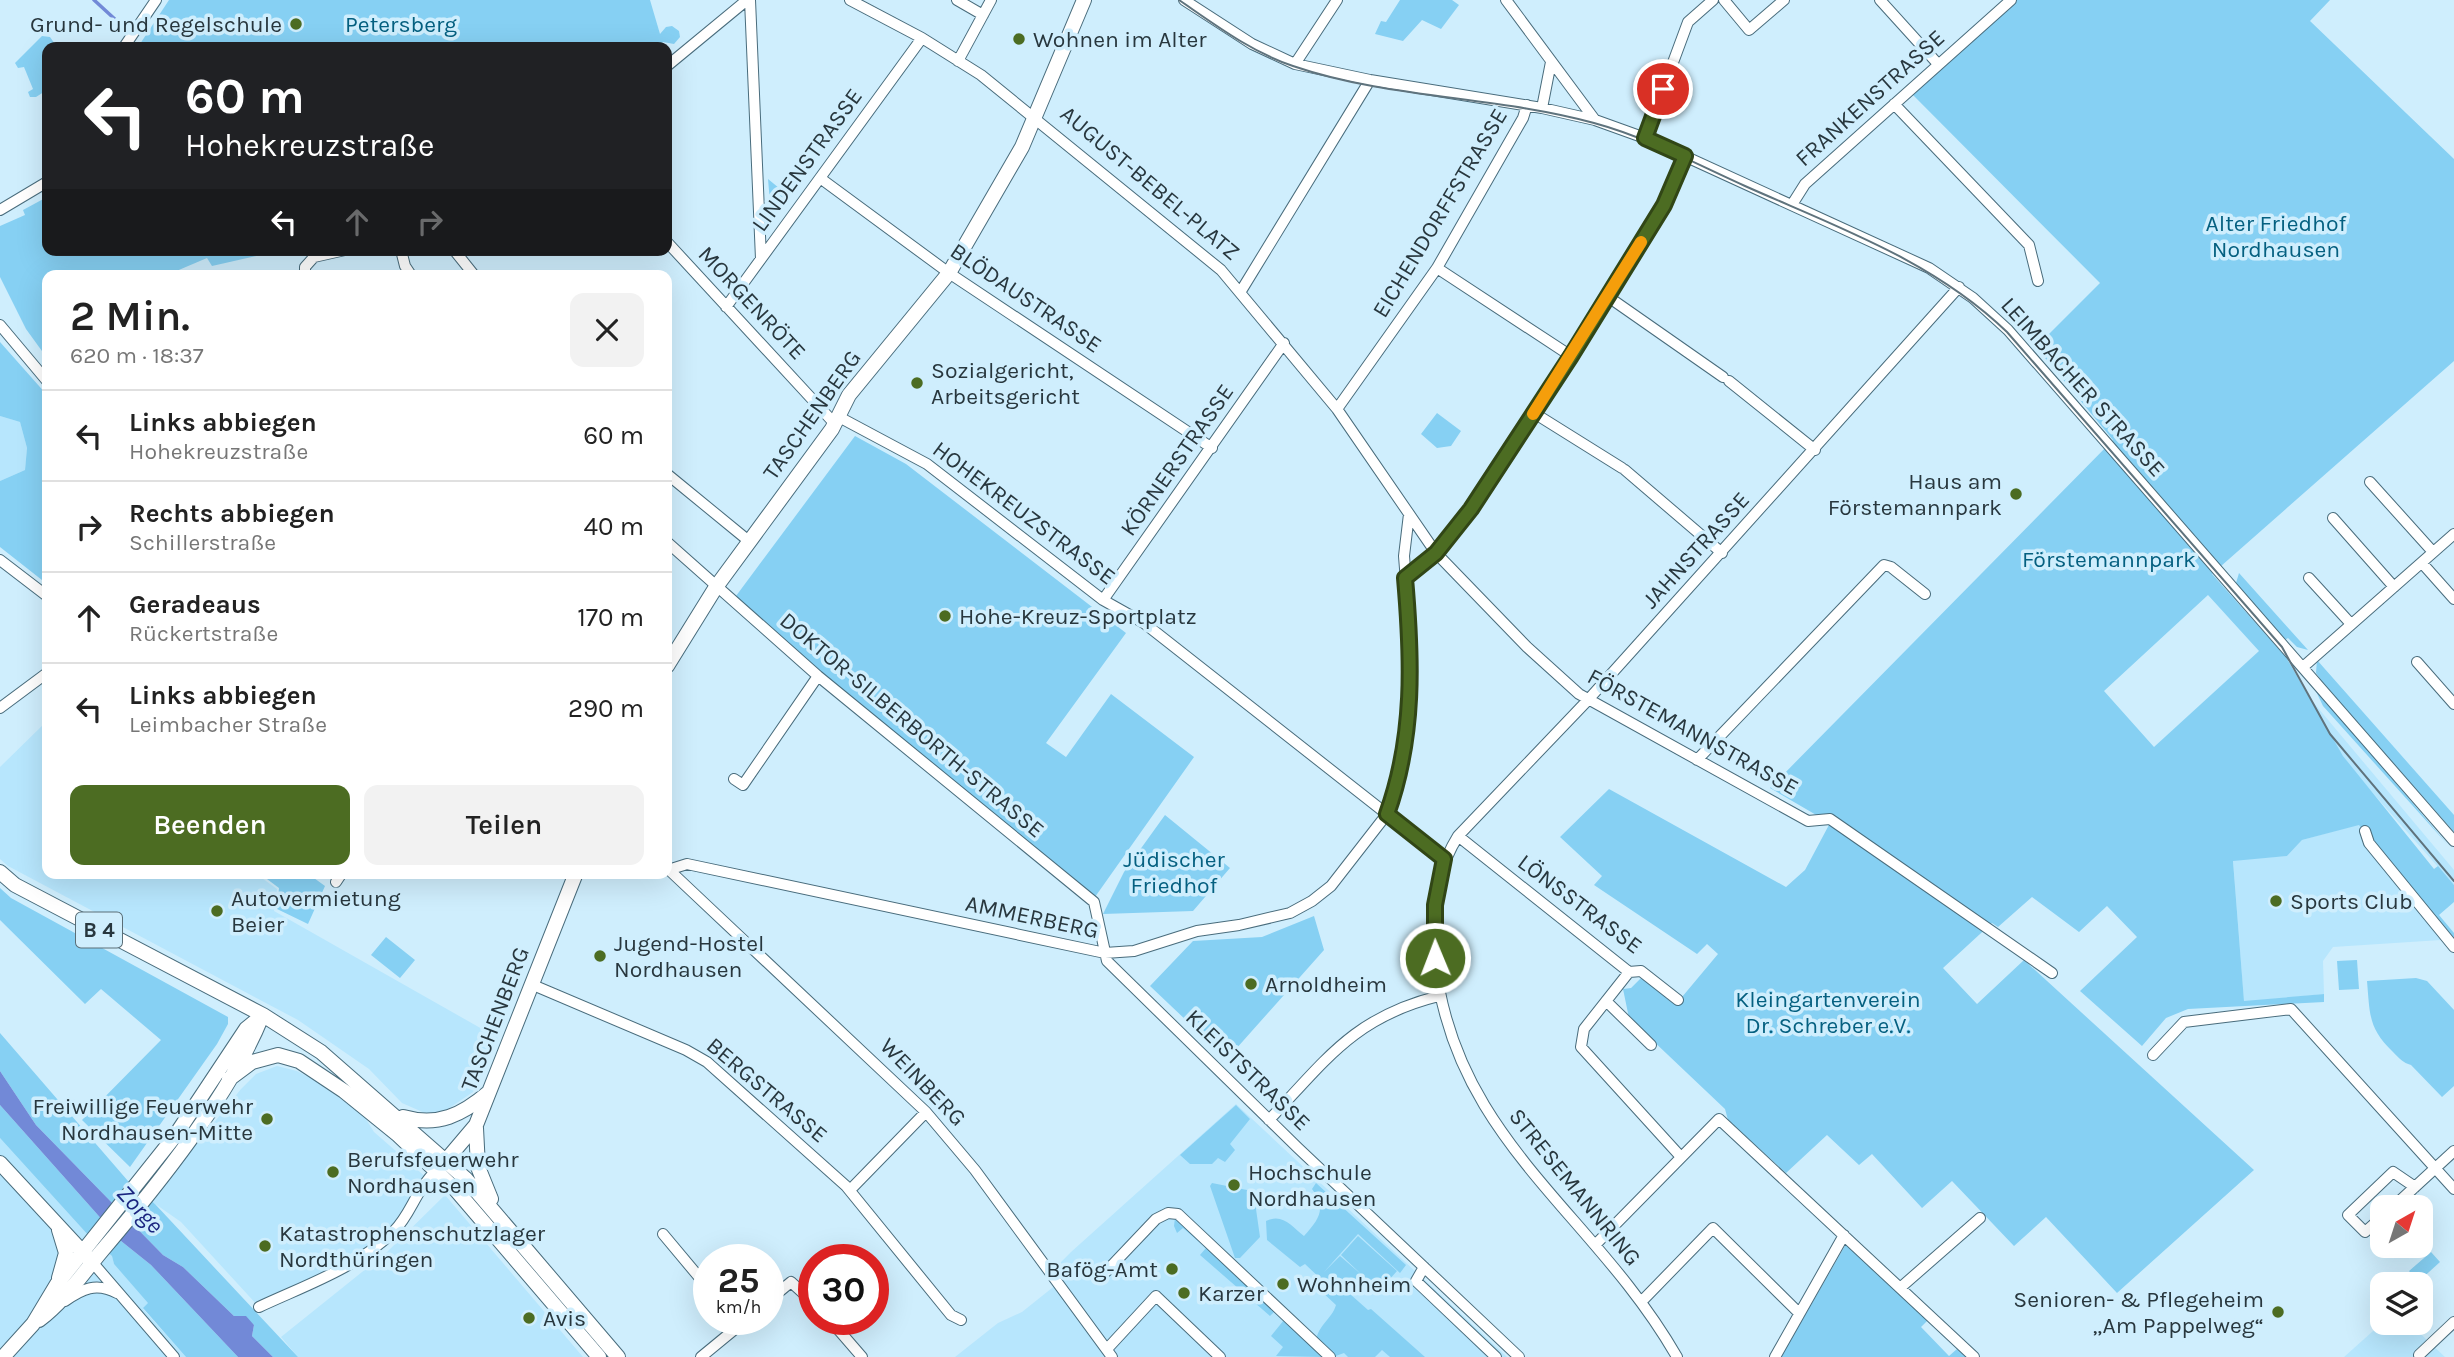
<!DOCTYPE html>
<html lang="de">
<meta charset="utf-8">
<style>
body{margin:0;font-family:Karla,sans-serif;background:#f2f2f2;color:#222;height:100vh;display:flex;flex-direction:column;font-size:26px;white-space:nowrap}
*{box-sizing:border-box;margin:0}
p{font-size:23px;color:#767676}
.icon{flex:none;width:38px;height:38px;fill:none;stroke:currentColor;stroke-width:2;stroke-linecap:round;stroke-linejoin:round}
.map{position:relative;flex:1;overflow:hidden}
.side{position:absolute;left:42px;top:270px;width:630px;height:609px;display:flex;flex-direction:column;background:#fff;border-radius:14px;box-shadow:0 7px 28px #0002}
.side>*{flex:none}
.hud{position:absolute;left:42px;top:42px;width:630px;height:214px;border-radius:14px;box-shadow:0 7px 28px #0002;background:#202124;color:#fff;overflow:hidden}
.needle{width:46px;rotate:39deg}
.fabs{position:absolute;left:2370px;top:1195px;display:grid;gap:14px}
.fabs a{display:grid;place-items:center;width:63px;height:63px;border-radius:14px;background:#fff;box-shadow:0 7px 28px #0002;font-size:35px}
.speed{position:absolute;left:693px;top:1244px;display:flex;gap:14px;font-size:35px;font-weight:700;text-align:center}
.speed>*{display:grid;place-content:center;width:91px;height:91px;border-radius:50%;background:#fff;box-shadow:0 7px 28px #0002;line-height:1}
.speed small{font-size:18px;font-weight:400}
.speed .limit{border:10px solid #d22;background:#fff;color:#111}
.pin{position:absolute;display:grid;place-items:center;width:60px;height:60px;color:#fff;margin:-30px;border:4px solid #fff;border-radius:50%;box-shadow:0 2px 7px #0007}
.me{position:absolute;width:77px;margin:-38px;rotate:359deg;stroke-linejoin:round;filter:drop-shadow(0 0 5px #0008)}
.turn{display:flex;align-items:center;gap:24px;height:147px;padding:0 28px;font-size:32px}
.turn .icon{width:91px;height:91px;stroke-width:2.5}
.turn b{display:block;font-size:49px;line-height:60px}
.lanes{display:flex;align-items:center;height:66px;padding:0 28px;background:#0003;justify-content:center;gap:35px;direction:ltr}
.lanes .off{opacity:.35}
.round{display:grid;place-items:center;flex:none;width:74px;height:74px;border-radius:14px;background:#f2f2f2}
.summary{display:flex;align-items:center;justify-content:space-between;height:119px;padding:0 28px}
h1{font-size:42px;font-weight:600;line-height:52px}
.primary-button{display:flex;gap:14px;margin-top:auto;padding:14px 28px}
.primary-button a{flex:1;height:80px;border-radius:14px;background:#4c6c22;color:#fff;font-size:28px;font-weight:600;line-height:80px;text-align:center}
.primary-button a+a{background:#f2f2f2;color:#222}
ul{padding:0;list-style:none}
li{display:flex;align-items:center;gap:21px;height:91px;padding:0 28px;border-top:2px solid #e0e0e0}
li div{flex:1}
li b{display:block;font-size:26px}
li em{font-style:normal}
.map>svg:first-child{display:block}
.built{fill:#b7e6fd}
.green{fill:#86d0f3;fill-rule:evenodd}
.water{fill:#7289d7}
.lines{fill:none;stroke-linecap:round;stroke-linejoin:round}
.stream{stroke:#7289d7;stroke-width:3.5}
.minor-casing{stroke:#496c7c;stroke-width:12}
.major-casing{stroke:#496c7c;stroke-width:16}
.minor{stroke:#fff;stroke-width:10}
.major{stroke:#fff;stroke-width:14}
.tram{stroke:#5f737d;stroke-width:2}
.route-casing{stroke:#314616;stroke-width:18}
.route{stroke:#4c6c22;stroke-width:12}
.slow{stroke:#f59e0b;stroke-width:12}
.poi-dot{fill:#4c6c22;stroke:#cfeefd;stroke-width:2.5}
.labels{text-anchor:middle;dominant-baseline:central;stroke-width:7;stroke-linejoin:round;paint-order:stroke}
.shield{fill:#cfeefd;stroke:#5a6e77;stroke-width:2}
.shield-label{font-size:21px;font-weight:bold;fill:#28373e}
.poi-label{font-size:23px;fill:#28373e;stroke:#cfeefd;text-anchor:start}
.park-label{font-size:23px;fill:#056080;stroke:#cfeefd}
.street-label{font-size:23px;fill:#28373e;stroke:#cfeefd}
.water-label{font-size:24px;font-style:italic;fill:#1a257f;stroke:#cfeefd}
</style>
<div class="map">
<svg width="2454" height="1357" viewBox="0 0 2454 1357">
<rect width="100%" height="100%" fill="#cfeefd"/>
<path class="built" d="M0,416L20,422L27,448L25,470L0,481Z
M2308,696L2454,870V885L2356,774L2328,735Z
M47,721V873H255L277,889L274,911L498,1038L473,1092L445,1111L427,1114L402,1103L369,1069L298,1020L8,866L0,859V767Z
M2360,824L2450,934L2441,940L2333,947L2323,961L2324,994L2244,1002L2233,860L2287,856L2302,840Z
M277,1066L297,1071L318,1082L364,1116L374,1132L428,1179L408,1211L367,1256L259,1307L181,1222L151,1201L241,1089L256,1074Z
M1236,1104L1507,1357H955L998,1323L1022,1312L1067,1276L1059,1264L1071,1252Z
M0,1138L89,1236L112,1256L114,1264L149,1303L143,1309L186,1357H0Z
M445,1195L583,1357H298L281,1337L387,1252Z
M2382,1323H2409L2445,1357H2344Z"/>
<path class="green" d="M169,0H650L660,34L666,27L672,26L679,31L680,37L674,44L663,42L658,47H138Z
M1400,0H1452L1459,5L1441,29L1422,20L1403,41L1375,34L1381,21L1386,22Z
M2016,0H2330L2310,21L2454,159V361L2212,574L2286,657L2343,756L2434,869L2438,866L2454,885V902L2439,915L2454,933V938L2359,825L2302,840L2287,856L2233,861L2244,1001L2324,994V1002L2188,1009L2166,1018L2142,1046L2080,991L2137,937L2107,906L2079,932L2032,897L1998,927L1992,923L1943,968L1977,1004L2024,960L2254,1170L2117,1293L2046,1217L2014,1246L1952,1181L1922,1208L1872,1154L1859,1165L1827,1135L1786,1173L1728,1120L1725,1109L1629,1018L1623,989L1631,988L1642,977L1677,1003L1718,954L1707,944L1697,954L1594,885L1602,876L1560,837L1609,789L1786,887L1805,870L1830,823L1770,788L2113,440L2036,347L2100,283L1911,93ZM2208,595L2259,651L2154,747L2104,691Z
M42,36L50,37L57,47H47V90L36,97H30L28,92L33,89L24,67L18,68L15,63Z
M768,179L790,197L774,217L771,214Z
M47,197V250H283L212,266L207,258L167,275H47V358L26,329L0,277V226L25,215L23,210Z
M0,342L47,395V584L0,547V481L25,470L27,448L20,422L0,416Z
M1437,413L1461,431L1451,446L1437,448L1421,434Z
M855,436L906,464L1126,633L1046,743L1066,757L1111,694L1194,757L1095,897L820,672L736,596Z
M2239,573L2308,650L2297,647L2288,638L2285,640L2236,583Z
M2317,660L2454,815V832L2323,683L2316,673Z
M2313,685L2448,845L2323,706Z
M1165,815L1230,868L1193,911L1103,914L1124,872Z
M259,873H307L325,886L308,924L277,909L279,888Z
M0,888L11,898L228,1017V1024L217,1044L130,1167L82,1120L161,1040L101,989L85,1004L0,920Z
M1314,916L1324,950L1227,1059L1150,986L1193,941L1262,937Z
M386,937L415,960L400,978L371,955Z
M2357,960L2359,989L2339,990L2337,961Z
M2416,978L2427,981L2454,1010V1086L2442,1097L2411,1065C2403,1063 2399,1058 2393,1052C2368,1028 2370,1014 2367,981Z
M0,1033L128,1181L155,1204L298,1357H273L252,1336L254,1325L244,1316H234L183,1267L163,1255L36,1125L0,1071Z
M0,1105L121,1241L151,1265L238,1357H186L143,1308L148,1303L114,1264L112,1256L89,1236L0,1138Z
M1236,1105L1250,1119L1230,1144L1235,1150L1225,1162L1218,1158L1212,1164H1190L1180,1155Z
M1212,1183L1247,1190L1254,1195L1260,1237L1240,1258H1235L1210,1186Z
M1316,1183L1406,1265L1400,1273L1358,1234L1324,1272L1340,1256L1362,1275L1341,1255L1358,1236L1397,1271L1380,1290L1364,1277L1350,1294L1368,1310L1371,1309L1425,1357H1390L1382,1350L1375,1357H1348L1344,1353L1333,1357L1316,1341C1318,1325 1332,1319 1336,1305L1321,1291L1325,1283L1305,1264L1300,1267L1267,1240L1266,1221C1283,1213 1291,1226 1304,1236C1319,1219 1327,1209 1312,1189Z
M1175,1218L1275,1311L1270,1316L1200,1255L1206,1248L1183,1228L1177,1233L1174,1226Z
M1846,1244L1928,1320L1921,1327L1949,1356L1957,1349L1966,1357H1781Z
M2431,1252L2440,1262L2418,1282L2409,1271Z
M1284,1320L1324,1357L1276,1356L1283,1347L1271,1336Z"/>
<path class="water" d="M0,1071L36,1125L163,1255L183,1267L234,1316H246L254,1325L252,1336L273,1357H238L151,1265L121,1241L0,1105Z"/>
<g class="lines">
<path class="stream" d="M94,0L118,22"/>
<g class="minor-casing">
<path id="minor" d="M750,0L761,259
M850,0L922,38L981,75L1221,270L1337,409L1436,553L1527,647L1579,694L1808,821L1830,819L2052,973
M957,0L983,15
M1184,0L1252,44L1295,64L1370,80L1542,108L1595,120L1645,138L1929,268L1973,298L2008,330L2454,841
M1506,0L1595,120
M1724,0L1749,30L1784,0
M1880,0L1938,64
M124,47L156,0
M958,61L991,0
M1295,64L1337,0
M667,66L747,0
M1894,104L2029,245L2038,281
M1542,108L1551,62
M1645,138L1688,22L1713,0
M820,178L949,273L1212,448
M1793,203L1805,184L2011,0
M0,210L47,182
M667,242L835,424
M401,250L405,266L411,275
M454,250L474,275
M1437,268L1571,356
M305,275V267L314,257L345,250
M1241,291L1370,80
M1607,296L1723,377
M726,307L922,38
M0,325L47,381
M1729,381L1815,450
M1337,409L1437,268L1523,118L1527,105
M1534,413L1622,468
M839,417L927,464L1103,600L1144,623L1444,859
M1625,470L1722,553
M667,474L750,542
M2370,482L2433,552
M2333,518L2394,587
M667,542L818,676L1094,902L1107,961L1298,1148L1519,1357
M0,560L47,596
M2422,563L2454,599
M1405,578L1436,553L1471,509L1571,356L1664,205L1685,156
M2309,578L2351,624
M1103,600L1284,343
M2417,662L2454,704
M2303,667L2454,534
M0,708L47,673
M1697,760L1884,565L1891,567L1925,594
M734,779L743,785L818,676
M2365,831L2369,843L2454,947
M1458,836L1629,972L1641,971L1678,1000
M667,868L926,1112L975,1170L1112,1357
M668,870L687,864L1105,953L1134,951L1197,931L1239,925L1290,913L1312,901L1331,886L1387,814L1399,779L1408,736L1412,657L1404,556L1409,514
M336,882L342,873
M1629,972L1584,1029L1581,1047L1681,1157
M533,985L686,1050L707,1062L846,1186L951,1315L961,1320
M1606,1001L1651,1045
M2153,1055L2184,1022L2291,1009L2454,1189
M1269,1120C1326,1060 1354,1017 1439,996
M850,1190L926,1112
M2392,1208L2454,1151
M2382,1217L2365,1232L2348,1215L2393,1172L2415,1187
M663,1234L709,1289
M1595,1245L1719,1119L1974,1357
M93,1263L174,1357
M1424,1267L1416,1281L1496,1357
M1099,1279L1156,1219L1168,1213L1178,1214L1330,1357
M1900,1288L1980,1218
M65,1301C82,1289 96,1282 117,1293
M768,1301L791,1282L814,1303
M1641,1302L1713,1228L1799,1313
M259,1307C306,1285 357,1268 394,1231C412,1213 415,1190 437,1170
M830,1320L862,1357
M1107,1349L1156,1296L1220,1357
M2419,1355L2454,1322
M701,1357L746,1320
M1677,1357C1594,1212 1453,1139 1435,959C1430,915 1435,873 1458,836L1587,701L1959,287
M1775,1357L1844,1235"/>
</g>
<g class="major-casing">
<path id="major" d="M667,666L716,587L832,429L849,395L949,273L1022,147L1084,0
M0,872L15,885L263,1015L321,1052L466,1179L618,1357
M229,1079L252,1062L278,1055L299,1061L344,1091L397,1134L456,1190L599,1357
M403,1117C438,1127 462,1115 489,1092
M476,1128L478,1167L491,1199
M0,1163L89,1259
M443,1164L476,1125L576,873
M59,1278L66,1253L59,1230
M39,1320C63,1302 81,1276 100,1253C156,1187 230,1096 262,1016
M3,1357L33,1324L57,1284L175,1136L246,1029L263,1015"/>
</g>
<use href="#minor" class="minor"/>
<use href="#major" class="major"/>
<path class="tram" d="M1179,0C1214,24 1251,52 1293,66C1389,99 1496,96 1594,123C1646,137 1696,164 1745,186C1837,227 1934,261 2007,332L2282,647L2330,734L2454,881"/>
</g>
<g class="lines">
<g class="route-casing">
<path id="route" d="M1435,958V905L1444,859L1387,814C1415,736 1412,659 1405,578L1436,553L1471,509L1571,356L1664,205L1685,156L1645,138L1663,89"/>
</g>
<use href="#route" class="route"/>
<path class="slow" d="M1533,414L1641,242"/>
</g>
<g class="poi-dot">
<circle cx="296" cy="24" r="7"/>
<circle cx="1019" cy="39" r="7"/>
<circle cx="917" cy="383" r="7"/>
<circle cx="2016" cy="494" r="7"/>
<circle cx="945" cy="616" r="7"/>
<circle cx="2276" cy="901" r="7"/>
<circle cx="217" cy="911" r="7"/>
<circle cx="600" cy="956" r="7"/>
<circle cx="1251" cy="984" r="7"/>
<circle cx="267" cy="1119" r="7"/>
<circle cx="333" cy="1172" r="7"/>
<circle cx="1234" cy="1185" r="7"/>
<circle cx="265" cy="1246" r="7"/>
<circle cx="1172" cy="1269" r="7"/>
<circle cx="1283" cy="1284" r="7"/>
<circle cx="1184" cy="1293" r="7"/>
<circle cx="2278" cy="1312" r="7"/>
<circle cx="529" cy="1318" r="7"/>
</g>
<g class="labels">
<rect class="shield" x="76" y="912.5" width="46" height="35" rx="5"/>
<g class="shield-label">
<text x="99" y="930">B 4</text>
</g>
<g class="poi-label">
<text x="282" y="24" text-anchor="end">Grund- und Regelschule</text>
<text x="1033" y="39">Wohnen im Alter</text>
<text x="931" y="370">Sozialgericht,<tspan x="931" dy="26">Arbeitsgericht</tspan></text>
<text x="2002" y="481" text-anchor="end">Haus am<tspan x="2002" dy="26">Förstemannpark</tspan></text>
<text x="959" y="616">Hohe-Kreuz-Sportplatz</text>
<text x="231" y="898">Autovermietung<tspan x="231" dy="26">Beier</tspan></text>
<text x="2290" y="901">Sports Club</text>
<text x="614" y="943">Jugend-Hostel<tspan x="614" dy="26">Nordhausen</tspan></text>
<text x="1265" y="984">Arnoldheim</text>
<text x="253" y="1106" text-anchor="end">Freiwillige Feuerwehr<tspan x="253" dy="26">Nordhausen-Mitte</tspan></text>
<text x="347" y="1159">Berufsfeuerwehr<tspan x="347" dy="26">Nordhausen</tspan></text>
<text x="1248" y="1172">Hochschule<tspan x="1248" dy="26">Nordhausen</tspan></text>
<text x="279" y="1233">Katastrophenschutzlager<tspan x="279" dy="26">Nordthüringen</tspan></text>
<text x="1158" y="1269" text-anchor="end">Bafög-Amt</text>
<text x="1297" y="1284">Wohnheim</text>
<text x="1198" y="1293">Karzer</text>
<text x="2264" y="1299" text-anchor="end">Senioren- &amp; Pflegeheim<tspan x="2264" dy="26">„Am Pappelweg“</tspan></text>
<text x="543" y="1318">Avis</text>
</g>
<g class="park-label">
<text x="401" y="24">Petersberg</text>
<text x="2276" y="223">Alter Friedhof<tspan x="2276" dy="26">Nordhausen</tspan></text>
<text x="2109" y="559">Förstemannpark</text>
<text x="1174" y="859">Jüdischer<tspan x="1174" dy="26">Friedhof</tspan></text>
<text x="1828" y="999">Kleingartenverein<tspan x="1828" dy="26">Dr. Schreber e.V.</tspan></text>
</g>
<g class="street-label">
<text transform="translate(1870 98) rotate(-42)">FRANKENSTRASSE</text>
<text transform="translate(807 160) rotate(-54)">LINDENSTRASSE</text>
<text transform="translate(1150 183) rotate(40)">AUGUST-BEBEL-PLATZ</text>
<text transform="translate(1440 213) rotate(-59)">EICHENDORFFSTRASSE</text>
<text transform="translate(1026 298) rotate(34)">BLÖDAUSTRASSE</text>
<text transform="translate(752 303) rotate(47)">MORGENRÖTE</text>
<text transform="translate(2083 387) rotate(48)">LEIMBACHER STRASSE</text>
<text transform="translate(812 415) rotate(-55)">TASCHENBERG</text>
<text transform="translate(1177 460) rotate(-55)">KÖRNERSTRASSE</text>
<text transform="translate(1024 513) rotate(37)">HOHEKREUZSTRASSE</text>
<text transform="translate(1696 550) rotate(-48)">JAHNSTRASSE</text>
<text transform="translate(912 725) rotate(40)">DOKTOR-SILBERBORTH-STRASSE</text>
<text transform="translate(1693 732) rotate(29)">FÖRSTEMANNSTRASSE</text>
<text transform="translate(1580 904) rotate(37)">LÖNSSTRASSE</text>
<text transform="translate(1032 917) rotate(12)">AMMERBERG</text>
<text transform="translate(495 1019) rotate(-69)">TASCHENBERG</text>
<text transform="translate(1248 1070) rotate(44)">KLEISTSTRASSE</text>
<text transform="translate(923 1082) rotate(46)">WEINBERG</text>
<text transform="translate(767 1090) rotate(40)">BERGSTRASSE</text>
<text transform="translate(1575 1187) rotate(51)">STRESEMANNRING</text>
</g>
<g class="water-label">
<text transform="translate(140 1209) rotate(47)">Zorge</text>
</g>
</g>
</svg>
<div class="fabs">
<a><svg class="needle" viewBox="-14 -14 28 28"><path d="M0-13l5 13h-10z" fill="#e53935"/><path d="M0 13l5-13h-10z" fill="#767676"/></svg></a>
<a><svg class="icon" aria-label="layers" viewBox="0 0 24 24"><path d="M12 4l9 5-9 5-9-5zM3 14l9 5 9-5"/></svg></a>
</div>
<div class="speed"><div>25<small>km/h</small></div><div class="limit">30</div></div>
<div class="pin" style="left:1663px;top:89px;background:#d93025"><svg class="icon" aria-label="arrive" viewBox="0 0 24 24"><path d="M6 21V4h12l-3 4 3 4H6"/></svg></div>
<svg class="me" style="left:1435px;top:958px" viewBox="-20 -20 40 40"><circle r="17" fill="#4c6c22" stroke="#fff" stroke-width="3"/><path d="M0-11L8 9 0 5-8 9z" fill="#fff"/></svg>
<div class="hud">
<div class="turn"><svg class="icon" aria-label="left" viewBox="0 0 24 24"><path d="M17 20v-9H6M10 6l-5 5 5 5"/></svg><div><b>60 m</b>Hohekreuzstraße</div></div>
<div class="lanes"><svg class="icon" aria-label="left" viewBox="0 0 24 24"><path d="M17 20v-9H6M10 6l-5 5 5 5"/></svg><svg class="icon off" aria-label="ahead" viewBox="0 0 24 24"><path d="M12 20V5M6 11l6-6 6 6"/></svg><svg class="icon off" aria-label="right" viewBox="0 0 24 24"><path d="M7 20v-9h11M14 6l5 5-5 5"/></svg></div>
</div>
<section class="side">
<div class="summary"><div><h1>2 Min.</h1><p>620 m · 18:37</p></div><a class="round"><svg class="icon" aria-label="close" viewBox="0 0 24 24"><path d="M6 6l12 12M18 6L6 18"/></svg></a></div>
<ul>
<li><svg class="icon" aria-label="left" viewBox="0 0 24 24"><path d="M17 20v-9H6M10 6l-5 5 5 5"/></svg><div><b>Links abbiegen</b><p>Hohekreuzstraße</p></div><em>60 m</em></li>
<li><svg class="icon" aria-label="right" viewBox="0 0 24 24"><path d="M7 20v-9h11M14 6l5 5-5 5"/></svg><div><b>Rechts abbiegen</b><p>Schillerstraße</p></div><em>40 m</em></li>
<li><svg class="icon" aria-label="ahead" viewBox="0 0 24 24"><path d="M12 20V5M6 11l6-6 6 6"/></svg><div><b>Geradeaus</b><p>Rückertstraße</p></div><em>170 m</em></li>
<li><svg class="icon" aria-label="left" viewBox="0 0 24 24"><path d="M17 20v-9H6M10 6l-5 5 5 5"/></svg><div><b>Links abbiegen</b><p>Leimbacher Straße</p></div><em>290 m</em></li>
</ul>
<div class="primary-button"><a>Beenden</a><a>Teilen</a></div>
</section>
</div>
